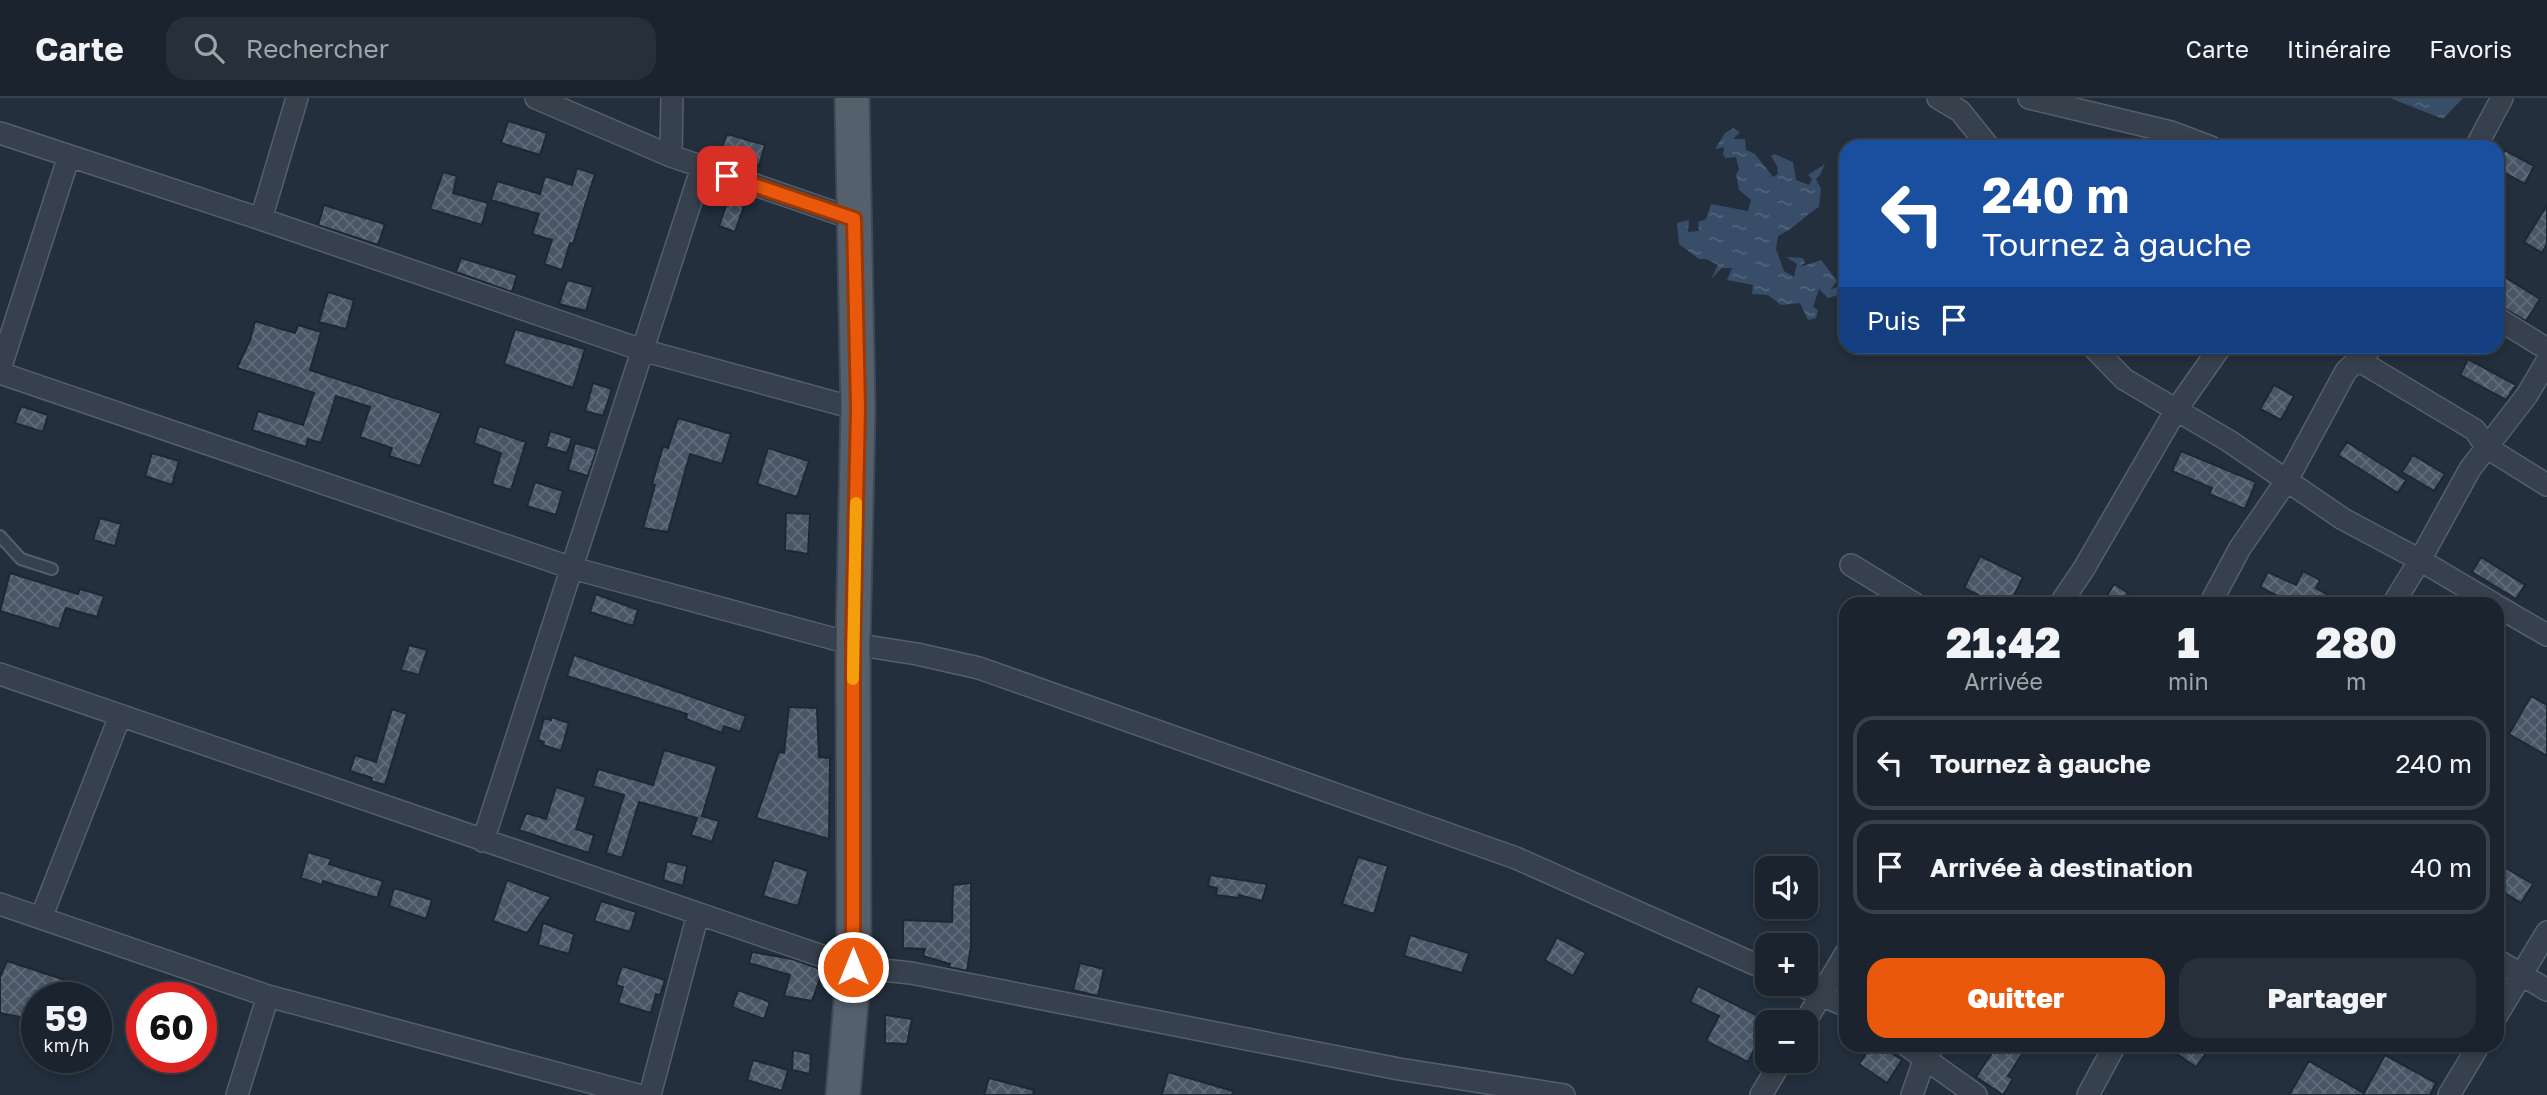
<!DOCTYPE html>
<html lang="fr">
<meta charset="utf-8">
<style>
body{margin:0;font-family:"Golos Text",sans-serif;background:#272f3a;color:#f1f3f6;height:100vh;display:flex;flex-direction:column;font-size:26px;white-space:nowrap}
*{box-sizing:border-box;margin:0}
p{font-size:23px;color:#9fa4aa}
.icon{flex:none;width:38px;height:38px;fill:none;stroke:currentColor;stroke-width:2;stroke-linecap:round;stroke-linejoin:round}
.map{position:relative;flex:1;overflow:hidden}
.details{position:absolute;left:1839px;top:499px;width:665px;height:455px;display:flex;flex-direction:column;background:#1a232e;border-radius:21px;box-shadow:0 4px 10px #0003,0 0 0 2px #38404a}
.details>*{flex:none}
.guide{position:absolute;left:1839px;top:42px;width:665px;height:214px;border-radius:21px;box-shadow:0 4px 10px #0003,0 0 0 2px #38404a;background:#1a4fa0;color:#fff;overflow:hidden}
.fabs{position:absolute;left:1755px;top:758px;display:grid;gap:14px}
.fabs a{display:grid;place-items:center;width:63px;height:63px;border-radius:14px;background:#1a232e;box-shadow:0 4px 10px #0003,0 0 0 2px #38404a;font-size:35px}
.speed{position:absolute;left:21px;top:884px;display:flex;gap:14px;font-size:35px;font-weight:700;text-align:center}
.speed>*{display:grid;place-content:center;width:91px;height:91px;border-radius:50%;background:#1a232e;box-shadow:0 4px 10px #0003,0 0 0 2px #38404a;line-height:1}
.speed small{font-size:18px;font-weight:400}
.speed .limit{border:10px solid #d22;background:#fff;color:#111}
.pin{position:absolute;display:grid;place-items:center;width:60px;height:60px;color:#fff;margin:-30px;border-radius:14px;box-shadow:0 4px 10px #0006}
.me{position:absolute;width:77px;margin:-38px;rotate:0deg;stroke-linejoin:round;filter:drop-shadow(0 0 5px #0008)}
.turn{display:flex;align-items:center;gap:24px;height:147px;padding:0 28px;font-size:32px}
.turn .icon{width:91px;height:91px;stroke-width:2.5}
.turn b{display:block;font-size:49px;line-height:60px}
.then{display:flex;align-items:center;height:66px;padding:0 28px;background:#0003;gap:14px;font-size:26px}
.eta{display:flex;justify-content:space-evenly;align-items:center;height:119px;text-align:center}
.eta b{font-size:42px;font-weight:800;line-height:49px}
.action{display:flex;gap:14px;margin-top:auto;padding:14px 28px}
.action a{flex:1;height:80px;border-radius:21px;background:#ea580c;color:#fff;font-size:28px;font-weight:800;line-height:80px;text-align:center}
.action a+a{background:#272f3a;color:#f1f3f6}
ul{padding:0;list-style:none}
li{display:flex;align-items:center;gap:21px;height:94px;margin:0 14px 10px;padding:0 14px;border:4px solid #38404a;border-radius:21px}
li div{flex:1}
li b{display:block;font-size:26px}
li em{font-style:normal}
header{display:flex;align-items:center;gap:42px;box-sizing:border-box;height:98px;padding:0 35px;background:#1a232e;border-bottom:2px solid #38404a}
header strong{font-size:33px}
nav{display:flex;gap:38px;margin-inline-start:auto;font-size:24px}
.search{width:490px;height:63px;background:#272f3a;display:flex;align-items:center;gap:18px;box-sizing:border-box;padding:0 24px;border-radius:21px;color:#9fa4aa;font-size:26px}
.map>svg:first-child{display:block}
.water{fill:url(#water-ripples)}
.building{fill:url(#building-cross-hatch);stroke:#1e2834;stroke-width:2}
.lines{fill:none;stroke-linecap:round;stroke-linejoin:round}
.lane-casing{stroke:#555f6b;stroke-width:14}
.street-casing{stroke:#555f6b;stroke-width:24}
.primary-casing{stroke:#404a56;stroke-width:37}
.lane{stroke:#37414d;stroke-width:10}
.street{stroke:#37414d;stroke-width:21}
.primary{stroke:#55606d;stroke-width:33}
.route-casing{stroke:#983908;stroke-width:18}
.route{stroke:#ea580c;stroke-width:12}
.slow{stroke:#f59e0b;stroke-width:12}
</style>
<header>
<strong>Carte</strong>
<div class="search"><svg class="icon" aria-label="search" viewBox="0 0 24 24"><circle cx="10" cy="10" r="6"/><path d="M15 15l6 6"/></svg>Rechercher</div>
<nav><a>Carte</a><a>Itinéraire</a><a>Favoris</a></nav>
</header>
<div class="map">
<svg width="2547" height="997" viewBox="0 0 2547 997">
<defs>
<pattern id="water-ripples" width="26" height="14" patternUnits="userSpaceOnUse" patternTransform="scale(1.75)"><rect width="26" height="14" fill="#384d67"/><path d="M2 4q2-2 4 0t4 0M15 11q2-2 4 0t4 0" fill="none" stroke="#52657b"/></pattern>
<pattern id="building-cross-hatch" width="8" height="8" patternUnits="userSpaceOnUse" patternTransform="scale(1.75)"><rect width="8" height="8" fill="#495666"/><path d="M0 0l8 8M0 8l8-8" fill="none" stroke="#616c7a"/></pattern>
</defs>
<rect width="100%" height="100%" fill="#232f3d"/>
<path class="water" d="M2390,0H2463L2443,21Z
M1733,30L1740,34L1733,41H1745L1746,52L1755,56L1773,79L1778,76L1777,68L1771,58L1774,56L1793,64L1796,82L1809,87L1812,81L1808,77L1825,66L1820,77L1816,81L1821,91L1819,109C1804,118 1794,131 1778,138L1776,151L1784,173L1794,179L1797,166L1786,159L1803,160L1805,165L1801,167L1803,168L1821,162L1837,183L1831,191L1844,188L1842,196L1828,200L1819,191L1813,209L1818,212L1816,220L1808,222L1800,205L1781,207L1768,197L1752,196L1753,187L1727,182L1732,170H1722L1711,181L1718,167L1706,161H1699L1679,146L1677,125L1689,122L1688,134L1699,133L1698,124L1706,121L1711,106L1748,113L1751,102L1739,92L1736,76L1739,72L1736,59L1725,60L1723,56L1724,49L1715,51L1725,35Z"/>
<path class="building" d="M508,23L547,35L540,57L501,45Z
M727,36L765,47L759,68L720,56Z
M2505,52L2534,68L2525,86L2497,71V66Z
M577,70L595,76L573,146L570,145L562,172L544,166L552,142L532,136L539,116L491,102L497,83L540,96L545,78L572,87Z
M443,74L457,78L453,95L488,105L482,127L430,111Z
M728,102L744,108L735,134L719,128Z
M324,107L385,126L378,147L318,127Z
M2547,107V146L2542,155L2524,144Z
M461,160L517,177L512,194L456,174Z
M2503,178L2540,201L2526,223L2497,206V187Z
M567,182L593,189L586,213L559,206Z
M328,194L354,202L346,231L319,224Z
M255,223L295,235L298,227L321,234L310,272L441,315L420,368L389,358L392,350L360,339L370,309L336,298L321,345L308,341L306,349L252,332L258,313L303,327L314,295L237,270L250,242Z
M515,231L585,251L573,290L504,266Z
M2468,261L2516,287L2506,302L2460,277Z
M593,285L612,291L603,318L585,313Z
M2274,287L2294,298L2281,322L2260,311Z
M21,308L48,317L43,334L15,325Z
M678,320L731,336L722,366L690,356L668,434L643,430L655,387L652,386L663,348L668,350Z
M479,328L526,344L511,392L492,386L501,355L474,345Z
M550,333L572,340L567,355L546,349Z
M2347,344L2406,382L2398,395L2338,357Z
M575,345L597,351L588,378L568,372Z
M768,350L809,363L797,399L757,386Z
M2181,353L2256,384L2245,411L2209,396L2212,390L2172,373Z
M152,355L179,363L172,387L145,378Z
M2413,357L2445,376L2434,393L2402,374Z
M535,384L563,393L556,417L527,408Z
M786,415L810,416L808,456L785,452Z
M100,420L121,426L115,448L93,442Z
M1980,458L2023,479L2010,506H1996L1964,490Z
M2481,459L2525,487L2516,501L2472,474Z
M2303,473L2320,482L2316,490L2344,506H2294L2260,489L2268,474L2296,487Z
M10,475L78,496L80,491L104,498L97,519L66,510L59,531L0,513Z
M2114,486L2128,495L2121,506H2102Z
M596,496L638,512L633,528L590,514Z
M409,547L427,552L419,577L401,572Z
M574,557L746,618L740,634L724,628L722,635L686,621L687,616L567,578Z
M2531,598L2547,607V658L2509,636Z
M789,609L817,610L819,659L830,660L829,741L756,720L779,654L784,655Z
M392,611L407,616L385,687L371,683L372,680L350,673L355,657L376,664Z
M551,619L569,625L561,653L543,647L544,644L538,642L544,620L551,622Z
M664,652L717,668L702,718L719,723L712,744L691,737L697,720L639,704L622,760L606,755L624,697L593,688L598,671L653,687Z
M556,689L586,699L576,731L594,737L589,755L519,732L526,715L546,721Z
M308,754L331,761L329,766L383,783L377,800L323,783L322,787L301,780Z
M1358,759L1388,768L1374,816L1342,806Z
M774,762L808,773L798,808L763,798Z
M667,763L687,768L683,788L663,782Z
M2497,765L2533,786L2521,805L2497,790Z
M1210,777L1267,786L1262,803L1239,797V800L1216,797L1217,790L1208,788Z
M507,782L551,799L527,835L493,823Z
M971,785V848L967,873L949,869L950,866L923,858L925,851L903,850V822L952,824L953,787Z
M394,790L432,802L426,821L389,808Z
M601,803L636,814L630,834L594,823Z
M543,825L574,836L569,856L538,847Z
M1410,837L1469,855L1462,875L1404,858Z
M1557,839L1586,855L1573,878L1545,862Z
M752,854L792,861L823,872L812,903L784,898L790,877L749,865Z
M7,863L65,882L56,899L37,893V934L17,927L20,919L0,915V879Z
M1080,865L1104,871L1098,898L1073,892Z
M622,868L665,882L660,897L656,896L651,915L618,905L623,889L616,887Z
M1698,888L1768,923L1748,964L1706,943L1719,918L1690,904Z
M738,892L770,904L764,921L732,909Z
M885,917L912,921L907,946L885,945Z
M1872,947H1879L1902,962L1887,985L1859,966Z
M1997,947H2028L2008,978L2013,981L2003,997L1976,979Z
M2164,947H2212L2196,969Z
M793,952L811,956L810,976L792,972Z
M2385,957L2436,985L2430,997H2289L2309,963L2364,995Z
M753,962L788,972L782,993L747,982Z
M1168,974L1233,993L1232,997H1162Z
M989,980L1034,992L1033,997H984Z"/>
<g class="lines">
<g class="lane-casing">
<path id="lane" d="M0,438L21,461L52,471"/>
</g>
<g class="street-casing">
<path id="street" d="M536,0L671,58L854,121
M1938,0L1960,13L1989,49
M2029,0L2171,34L2211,49
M0,35L261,121L642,252L858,311
M2476,49L2502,0
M671,58L672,0
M261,121L297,0
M2497,220L2547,251
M2092,248L2124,281L2229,343L2343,421L2420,462L2494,506
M2358,262L2475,332L2486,349L2547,387
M0,271L69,58
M0,275L572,470L853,546L917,556L979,570L1516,760L1768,872
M1851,467L1915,506
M2060,506L2083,472L2176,312L2221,248
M2210,506L2240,450L2287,382L2346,273L2373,248
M2393,506L2420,462L2470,371L2527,297L2547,263
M2497,508L2547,537
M0,576L854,869L911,875L1399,971L1564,997
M483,743L702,69
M0,806L268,898L638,997
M41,820L120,618
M2497,862L2547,892
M1797,886L1846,908
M2497,917L2547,834
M1805,924L1846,855
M1906,947L1976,997
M237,997L268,898
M650,997L698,816
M1761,997L1782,962
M1912,997L1925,960L1934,947
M2088,997L2115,947
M2449,997L2479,947"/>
</g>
<g class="primary-casing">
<path id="primary" d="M843,997L854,869L853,546L858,311L852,0"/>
</g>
<use href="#lane" class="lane"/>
<use href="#street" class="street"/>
<use href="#primary" class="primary"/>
</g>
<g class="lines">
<g class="route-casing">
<path id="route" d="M727,78L854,121L858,310L853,546V869"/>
</g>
<use href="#route" class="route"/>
<path class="slow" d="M853,581L856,405"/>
</g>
</svg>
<div class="fabs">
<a><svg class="icon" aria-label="sound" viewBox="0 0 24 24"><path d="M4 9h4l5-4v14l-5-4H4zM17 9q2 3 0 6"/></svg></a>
<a>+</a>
<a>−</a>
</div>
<div class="speed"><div>59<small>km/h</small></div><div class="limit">60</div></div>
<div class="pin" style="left:727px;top:78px;background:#d93025"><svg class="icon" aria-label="arrive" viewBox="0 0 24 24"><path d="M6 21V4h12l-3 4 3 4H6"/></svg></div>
<svg class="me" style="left:853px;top:869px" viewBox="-20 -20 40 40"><circle r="17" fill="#ea580c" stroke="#fff" stroke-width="3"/><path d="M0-11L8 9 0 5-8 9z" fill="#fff"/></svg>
<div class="guide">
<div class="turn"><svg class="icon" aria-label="left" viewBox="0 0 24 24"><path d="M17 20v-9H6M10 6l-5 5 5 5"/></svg><div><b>240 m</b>Tournez à gauche</div></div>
<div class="then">Puis<svg class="icon" aria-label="arrive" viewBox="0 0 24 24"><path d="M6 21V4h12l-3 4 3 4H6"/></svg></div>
</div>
<section class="details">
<div class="eta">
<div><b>21:42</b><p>Arrivée</p></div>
<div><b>1</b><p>min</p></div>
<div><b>280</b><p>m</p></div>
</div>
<ul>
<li><svg class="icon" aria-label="left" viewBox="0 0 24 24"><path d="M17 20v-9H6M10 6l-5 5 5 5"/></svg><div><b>Tournez à gauche</b></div><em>240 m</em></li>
<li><svg class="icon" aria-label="arrive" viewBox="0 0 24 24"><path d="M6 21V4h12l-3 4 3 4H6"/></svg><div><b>Arrivée à destination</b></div><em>40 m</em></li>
</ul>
<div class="action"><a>Quitter</a><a>Partager</a></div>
</section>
</div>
